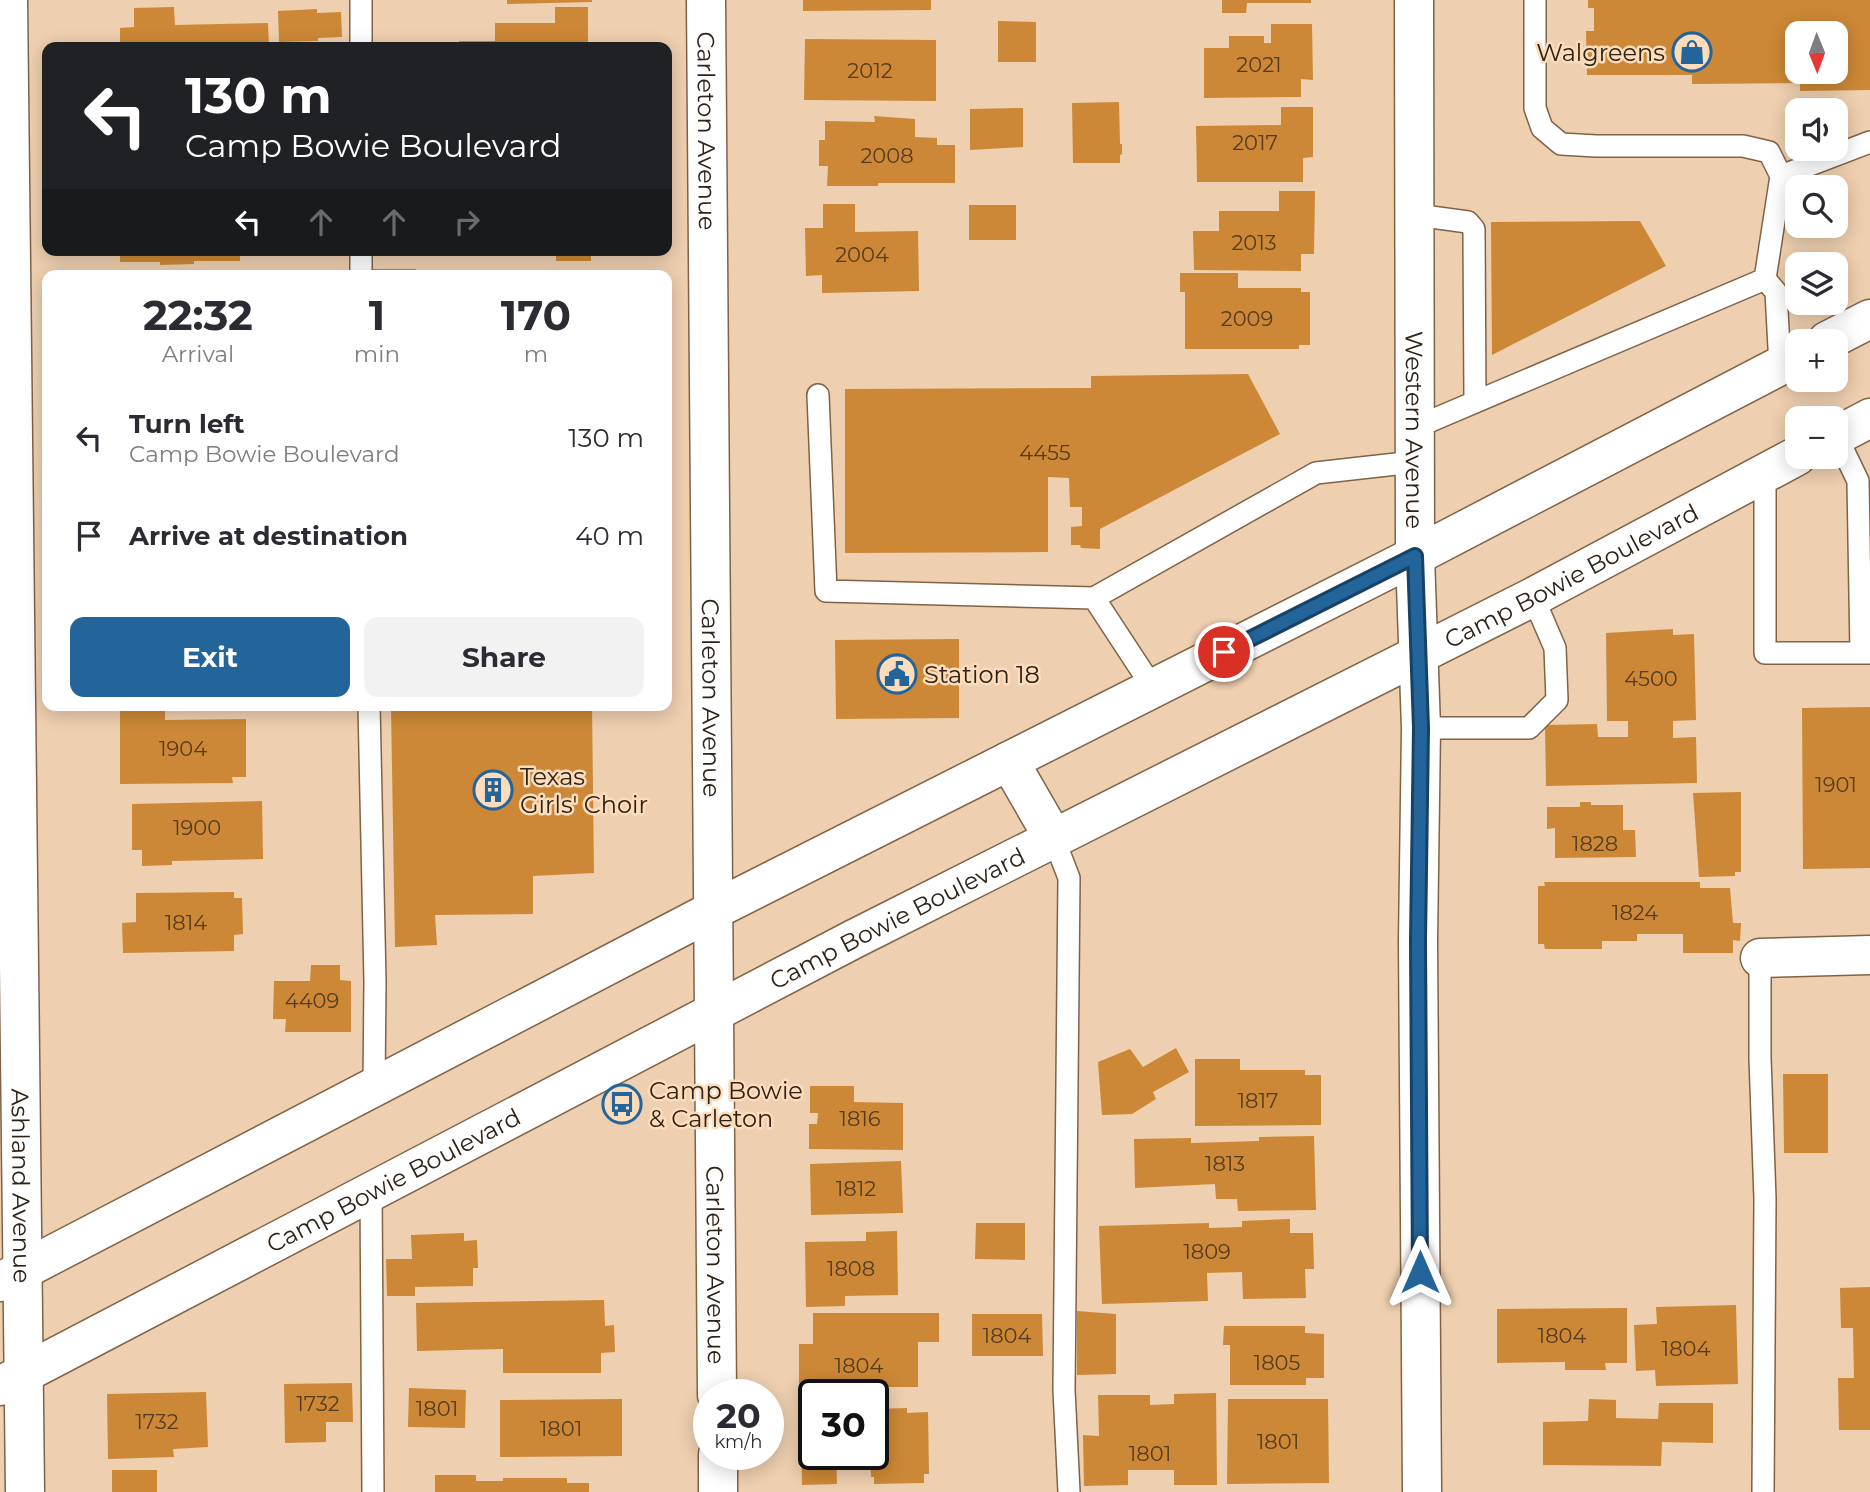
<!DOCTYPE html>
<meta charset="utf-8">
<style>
body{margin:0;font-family:Montserrat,sans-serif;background:#f2f2f3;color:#2b2b33;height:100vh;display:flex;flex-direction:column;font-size:26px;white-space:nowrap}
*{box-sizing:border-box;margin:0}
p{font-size:23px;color:#7c7c81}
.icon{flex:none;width:38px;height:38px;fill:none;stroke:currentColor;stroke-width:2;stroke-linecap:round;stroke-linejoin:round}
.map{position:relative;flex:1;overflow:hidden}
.details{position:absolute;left:42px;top:270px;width:630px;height:441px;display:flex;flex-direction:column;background:#fff;border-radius:14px;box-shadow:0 4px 18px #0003}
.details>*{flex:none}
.banner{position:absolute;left:42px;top:42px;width:630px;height:214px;border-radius:14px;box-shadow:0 4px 18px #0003;background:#202124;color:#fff;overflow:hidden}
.needle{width:46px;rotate:179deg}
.tools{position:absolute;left:1785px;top:21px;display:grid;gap:14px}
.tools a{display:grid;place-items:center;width:63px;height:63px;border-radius:14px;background:#fff;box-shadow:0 4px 18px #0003;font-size:35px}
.speed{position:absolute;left:693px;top:1379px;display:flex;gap:14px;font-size:35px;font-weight:700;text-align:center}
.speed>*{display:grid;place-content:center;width:91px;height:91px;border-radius:50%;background:#fff;box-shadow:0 4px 18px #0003;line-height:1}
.speed small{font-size:18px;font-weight:400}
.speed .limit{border:4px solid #111;border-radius:10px;background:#fff;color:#111}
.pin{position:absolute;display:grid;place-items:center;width:60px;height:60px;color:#fff;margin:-30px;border:4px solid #fff;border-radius:50%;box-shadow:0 2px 7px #0007}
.me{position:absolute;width:77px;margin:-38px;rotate:0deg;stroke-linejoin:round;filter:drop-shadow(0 0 5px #0008)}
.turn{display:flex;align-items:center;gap:24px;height:147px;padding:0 28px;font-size:32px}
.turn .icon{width:91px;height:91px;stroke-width:2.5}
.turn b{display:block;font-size:49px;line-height:60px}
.lanes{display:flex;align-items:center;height:66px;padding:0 28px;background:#0003;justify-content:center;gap:35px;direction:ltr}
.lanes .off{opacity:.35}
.eta{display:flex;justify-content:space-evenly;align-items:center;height:119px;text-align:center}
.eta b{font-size:42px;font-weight:700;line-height:49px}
.primary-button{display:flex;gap:14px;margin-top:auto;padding:14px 28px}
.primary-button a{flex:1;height:80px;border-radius:14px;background:#23659b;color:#fff;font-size:28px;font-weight:700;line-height:80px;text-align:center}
.primary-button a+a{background:#f2f2f3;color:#2b2b33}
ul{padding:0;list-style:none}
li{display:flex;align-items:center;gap:21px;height:98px;padding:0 28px}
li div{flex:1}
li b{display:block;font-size:26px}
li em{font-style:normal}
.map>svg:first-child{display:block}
.building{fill:#cc8836;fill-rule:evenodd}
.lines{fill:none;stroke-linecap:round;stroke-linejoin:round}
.service-casing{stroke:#7f6347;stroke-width:24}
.minor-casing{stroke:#7f6347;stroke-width:41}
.secondary-casing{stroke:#7f6347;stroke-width:41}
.service{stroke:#fff;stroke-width:21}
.minor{stroke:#fff;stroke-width:38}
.secondary{stroke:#fff;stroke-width:38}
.route-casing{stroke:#174265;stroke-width:18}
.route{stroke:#23659b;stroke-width:12}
.labels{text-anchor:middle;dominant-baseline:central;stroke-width:5;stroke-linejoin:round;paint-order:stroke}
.number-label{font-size:21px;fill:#563c1e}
.poi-label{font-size:24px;fill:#2e2216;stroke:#fcdcbb;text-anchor:start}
.street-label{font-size:24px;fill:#2e2216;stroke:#fcdcbb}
</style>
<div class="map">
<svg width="1870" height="1492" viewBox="0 0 1870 1492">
<rect width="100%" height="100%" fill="#eecfaf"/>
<path class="building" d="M507,0H592V2L507,4Z
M803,0H931V10L803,11Z
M1222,0H1311V3H1247L1246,13H1222Z
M1588,0H1870V90L1800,91V83L1692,84V75H1587L1586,31H1594V8H1588ZM1797,33H1836V72H1797Z
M174,7L175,25L268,23L269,47H120V28L134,27V8Z
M555,7H588V47H459V41H495V23H555Z
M317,9V13L341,12L342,37L318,38V41L279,42L278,11Z
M998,21L1036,22V62H998Z
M1271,24H1312L1313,80L1301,79V97L1204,98V48H1229V36H1264V43H1271Z
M805,39L936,40V101L804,100Z
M1119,102L1120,144H1122V154L1120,155V163H1073L1072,103Z
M1281,107H1313V157L1303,158V182H1197L1196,126L1281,125Z
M1023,108V147L970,150V109Z
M874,116L915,119V137L937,138V145H955V183H878V186H827L828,166H819V140H825V121L875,122Z
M1279,191H1315L1314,254H1301V271L1194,270L1193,231H1219V211H1279Z
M823,204H855V232L918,231L919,291L822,293V275L806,276L805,228H823Z
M969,205H1016V240H969Z
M1640,221L1666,266L1492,355L1491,222Z
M120,250H240V261H194V264L160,265V262H120Z
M504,250H591V261H556V254L504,253Z
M372,269H416V275H372Z
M1180,273H1238V288H1301V292H1310V345H1299V349H1185V292H1180Z
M1248,374L1280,434L1100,529V549L1081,548L1080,545H1071V527L1082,526V507H1070L1069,478L1048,477V552L845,553V389L1091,388V376Z
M1673,629V635L1694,634L1696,720L1673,721V738L1696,737L1697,783L1546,786L1545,725L1597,724L1598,737H1628V721H1607L1606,633Z
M959,639V718L836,719L835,640Z
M120,705H165V720L246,719V777H232L233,783L120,784Z
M467,705H592L594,873L533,876V914L435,915L437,945L395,947L391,707Z
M1870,707V868L1803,869L1802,708Z
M1741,792V872H1735V876L1699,877L1693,793Z
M262,801L263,859L172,861V865L142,866V850H132V804Z
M1580,802H1591V805H1623V830H1635L1636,857L1555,858V828L1547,829V807H1580Z
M1544,882H1700V888H1730L1733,923H1741L1740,941L1733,940V953H1683V934H1637V941H1602V949H1545L1544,944H1538V886H1545Z
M234,892V898H242L243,934L234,935V951L123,953L122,923L136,922V893Z
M311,965H340V980L351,981V1032H285L286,1019H273L274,981H310Z
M1176,1048L1189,1072L1153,1092L1156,1099L1132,1114L1102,1115L1098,1062L1130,1049L1143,1067Z
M1195,1059H1240V1070H1305V1075H1321V1125L1195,1126Z
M1783,1074H1828V1153H1784Z
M810,1086H854V1102L903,1103V1150L809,1149V1124H817L818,1113H810Z
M1314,1136L1316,1210L1238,1211L1237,1199H1216L1215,1184L1135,1188L1134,1139L1191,1138V1143L1259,1141V1137Z
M901,1161L903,1213L811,1215L810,1164Z
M1290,1219V1233H1313L1314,1269H1305L1306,1298L1243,1299L1242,1272L1207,1273L1208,1301L1102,1304L1099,1226L1209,1223V1228L1242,1227V1221Z
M976,1223H1025V1260L975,1259Z
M897,1231L898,1295L845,1296V1306L806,1307L805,1242L866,1241V1232Z
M464,1233V1241L477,1240L478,1268H473V1286L415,1287V1296H387L386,1259H412L411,1235Z
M1870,1287V1430H1839L1838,1378H1854L1853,1328H1841L1840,1288Z
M604,1300L605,1326L614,1325L615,1352L601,1353V1373H503V1349L417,1351L416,1303Z
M1736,1305L1738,1384L1656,1386L1655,1370L1636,1371L1634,1325L1657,1324L1656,1307Z
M1627,1308V1363H1605L1606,1370H1565V1362L1497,1363V1309Z
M1077,1311L1116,1314V1374L1077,1375Z
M813,1313H939V1342H918V1387H799V1344H813Z
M972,1314H1042L1043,1356H972Z
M1224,1326H1305V1333L1324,1334V1378H1306V1385H1230V1345H1223Z
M352,1383L353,1422H326V1442L285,1443L284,1384Z
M409,1388L466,1390L465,1428L408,1427Z
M206,1392L208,1447L173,1449L174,1457L108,1459L107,1394Z
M1216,1393L1217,1485H1174V1470H1128V1485L1084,1486L1083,1435L1099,1436L1098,1395H1150V1405L1174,1404V1394Z
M622,1399V1456L500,1457V1400Z
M1228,1399H1328L1329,1483L1227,1484Z
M1589,1399L1616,1400V1418L1658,1419L1659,1403H1713V1443L1662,1442L1661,1466L1543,1465V1422L1588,1421Z
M800,1400H814V1454H836L837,1484L802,1485Z
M907,1408V1413L928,1412L929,1474H924V1483L874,1484V1477H871L870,1454H873V1409Z
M112,1470H157V1492H112Z
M435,1475H476V1481H503V1478H567V1483H589V1492H435Z"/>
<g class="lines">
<g class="service-casing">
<path id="service" d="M361,0V47
M1535,0V108L1542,128L1561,144L1596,146H1743L1769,152L1781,176L1765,279
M1781,176L1870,142
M1416,215L1468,222L1474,229L1475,402
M361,250V275
M818,395L826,591L1094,598L1316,473L1414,462
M1414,428L1765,279L1776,292L1780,366
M1836,435L1858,481L1861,653
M1765,473V653H1870
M1094,598L1153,688
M369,705L375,981L374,1088
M1421,728H1529L1557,700L1555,648L1533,597
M1054,839L1069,878L1064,1390L1069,1492
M1760,958V1058L1765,1199L1763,1492
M371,1191L373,1492"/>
</g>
<g class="minor-casing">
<g id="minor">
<path id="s1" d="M8,0L25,1492"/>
<path id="s2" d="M706,0L717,1395"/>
<path id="s3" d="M1414,0L1415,556L1421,728L1418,941L1422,1492"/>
<path d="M1760,958L1870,955"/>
<path d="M718,1454V1492"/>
</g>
</g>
<g class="secondary-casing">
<g id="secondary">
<path d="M1827,341L1870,319"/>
<path d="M1836,436L1870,418"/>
<path d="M1009,761L1054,839"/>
<path d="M0,1282L714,910L1415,556L1797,357"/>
<path id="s4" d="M0,1386L854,939L1533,597L1797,456"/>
</g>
</g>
<use href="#service" class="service"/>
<use href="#minor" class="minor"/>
<use href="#secondary" class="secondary"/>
</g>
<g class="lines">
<g class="route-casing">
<path id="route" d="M1224,652L1415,556L1421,728L1418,941L1420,1272"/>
</g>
<use href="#route" class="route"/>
</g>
<defs>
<g id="shop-ring" transform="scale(2.0125)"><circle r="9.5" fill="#fcdcbb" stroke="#23659b" stroke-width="1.5"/><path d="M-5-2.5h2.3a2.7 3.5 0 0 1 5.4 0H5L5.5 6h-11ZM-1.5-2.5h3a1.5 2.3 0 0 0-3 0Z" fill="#23659b"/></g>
<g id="civic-ring" transform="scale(2.0125)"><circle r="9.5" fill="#fcdcbb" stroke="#23659b" stroke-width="1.5"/><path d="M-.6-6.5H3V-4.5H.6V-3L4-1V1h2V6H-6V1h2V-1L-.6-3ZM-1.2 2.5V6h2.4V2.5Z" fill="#23659b"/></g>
<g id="building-ring" transform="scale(2.0125)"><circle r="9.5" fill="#fcdcbb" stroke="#23659b" stroke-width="1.5"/><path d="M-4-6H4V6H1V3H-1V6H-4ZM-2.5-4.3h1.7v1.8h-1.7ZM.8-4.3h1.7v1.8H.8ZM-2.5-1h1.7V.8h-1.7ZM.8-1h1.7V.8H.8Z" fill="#23659b"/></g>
<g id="bus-ring" transform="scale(2.0125)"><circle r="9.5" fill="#fcdcbb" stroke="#23659b" stroke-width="1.5"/><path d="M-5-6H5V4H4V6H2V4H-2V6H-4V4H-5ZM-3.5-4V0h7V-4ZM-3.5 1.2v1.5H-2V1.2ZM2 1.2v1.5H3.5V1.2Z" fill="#23659b"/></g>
</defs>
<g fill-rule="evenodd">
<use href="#shop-ring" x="1692" y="52"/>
<use href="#civic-ring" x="897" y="674"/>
<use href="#building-ring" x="493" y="790"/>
<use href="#bus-ring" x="622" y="1104"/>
</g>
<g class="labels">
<g class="number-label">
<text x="1259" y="64">2021</text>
<text x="870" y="70">2012</text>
<text x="1255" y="142">2017</text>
<text x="887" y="155">2008</text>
<text x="1254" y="242">2013</text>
<text x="862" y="254">2004</text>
<text x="1247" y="318">2009</text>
<text x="1045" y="452">4455</text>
<text x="1651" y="678">4500</text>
<text x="183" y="748">1904</text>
<text x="1836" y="784">1901</text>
<text x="197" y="827">1900</text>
<text x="1595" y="843">1828</text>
<text x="1635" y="912">1824</text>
<text x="186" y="922">1814</text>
<text x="312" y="1000">4409</text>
<text x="1258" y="1100">1817</text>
<text x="860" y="1118">1816</text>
<text x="1225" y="1163">1813</text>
<text x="856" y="1188">1812</text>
<text x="1207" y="1251">1809</text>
<text x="851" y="1268">1808</text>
<text x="1007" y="1335">1804</text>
<text x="1562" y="1335">1804</text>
<text x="1686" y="1348">1804</text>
<text x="1277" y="1362">1805</text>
<text x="859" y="1365">1804</text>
<text x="318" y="1403">1732</text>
<text x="437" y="1408">1801</text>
<text x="157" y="1421">1732</text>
<text x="561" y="1428">1801</text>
<text x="1278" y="1441">1801</text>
<text x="1150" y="1453">1801</text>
</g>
<g class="poi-label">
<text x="1665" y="52" text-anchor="end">Walgreens</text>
<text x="924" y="674">Station 18</text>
<text x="520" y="776">Texas<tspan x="520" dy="28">Girls' Choir</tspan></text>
<text x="649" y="1090">Camp Bowie<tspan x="649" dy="28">&amp; Carleton</tspan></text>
</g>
<g class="street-label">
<text stroke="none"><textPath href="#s2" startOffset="131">Carleton Avenue</textPath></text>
<text stroke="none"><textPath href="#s3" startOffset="430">Western Avenue</textPath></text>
<text stroke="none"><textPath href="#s4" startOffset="1768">Camp Bowie Boulevard</textPath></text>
<text stroke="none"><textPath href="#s2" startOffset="698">Carleton Avenue</textPath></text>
<text stroke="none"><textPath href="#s4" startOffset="1012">Camp Bowie Boulevard</textPath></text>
<text stroke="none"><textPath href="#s4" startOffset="444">Camp Bowie Boulevard</textPath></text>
<text stroke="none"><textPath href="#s1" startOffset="1186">Ashland Avenue</textPath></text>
<text stroke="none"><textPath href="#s2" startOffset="1265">Carleton Avenue</textPath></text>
</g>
</g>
</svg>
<div class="tools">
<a><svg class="needle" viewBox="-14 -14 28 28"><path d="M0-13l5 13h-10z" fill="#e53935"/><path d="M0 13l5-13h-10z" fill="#7c7c81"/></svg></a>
<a><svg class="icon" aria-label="sound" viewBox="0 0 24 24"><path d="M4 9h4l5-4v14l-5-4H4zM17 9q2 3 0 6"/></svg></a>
<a><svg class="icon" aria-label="search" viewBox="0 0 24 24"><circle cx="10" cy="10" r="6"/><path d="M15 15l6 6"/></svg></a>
<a><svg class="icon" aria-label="layers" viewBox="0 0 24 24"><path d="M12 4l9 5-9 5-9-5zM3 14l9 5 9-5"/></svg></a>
<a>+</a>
<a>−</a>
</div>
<div class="speed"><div>20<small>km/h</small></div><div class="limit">30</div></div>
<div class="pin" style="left:1224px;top:652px;background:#d93025"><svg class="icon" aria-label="arrive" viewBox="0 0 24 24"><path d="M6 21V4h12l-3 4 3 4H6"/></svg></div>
<svg class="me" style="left:1420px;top:1272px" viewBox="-20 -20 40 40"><path d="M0-17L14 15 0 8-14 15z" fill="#23659b" stroke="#fff" stroke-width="4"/></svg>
<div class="banner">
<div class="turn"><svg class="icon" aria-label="left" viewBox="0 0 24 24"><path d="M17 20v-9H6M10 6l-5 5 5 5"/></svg><div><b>130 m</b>Camp Bowie Boulevard</div></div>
<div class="lanes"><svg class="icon" aria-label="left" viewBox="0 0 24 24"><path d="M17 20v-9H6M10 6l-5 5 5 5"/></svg><svg class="icon off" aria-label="ahead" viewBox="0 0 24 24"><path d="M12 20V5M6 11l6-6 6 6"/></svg><svg class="icon off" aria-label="ahead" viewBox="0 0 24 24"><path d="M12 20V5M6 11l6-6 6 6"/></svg><svg class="icon off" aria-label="right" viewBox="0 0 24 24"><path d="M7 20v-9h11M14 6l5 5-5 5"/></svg></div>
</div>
<section class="details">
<div class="eta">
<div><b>22:32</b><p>Arrival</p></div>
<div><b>1</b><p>min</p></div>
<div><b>170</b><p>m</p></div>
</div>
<ul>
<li><svg class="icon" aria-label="left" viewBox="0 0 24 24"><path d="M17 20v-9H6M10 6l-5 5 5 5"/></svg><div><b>Turn left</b><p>Camp Bowie Boulevard</p></div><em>130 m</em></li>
<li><svg class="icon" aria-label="arrive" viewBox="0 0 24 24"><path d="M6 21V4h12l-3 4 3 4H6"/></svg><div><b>Arrive at destination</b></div><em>40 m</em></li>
</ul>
<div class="primary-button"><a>Exit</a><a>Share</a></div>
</section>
</div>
